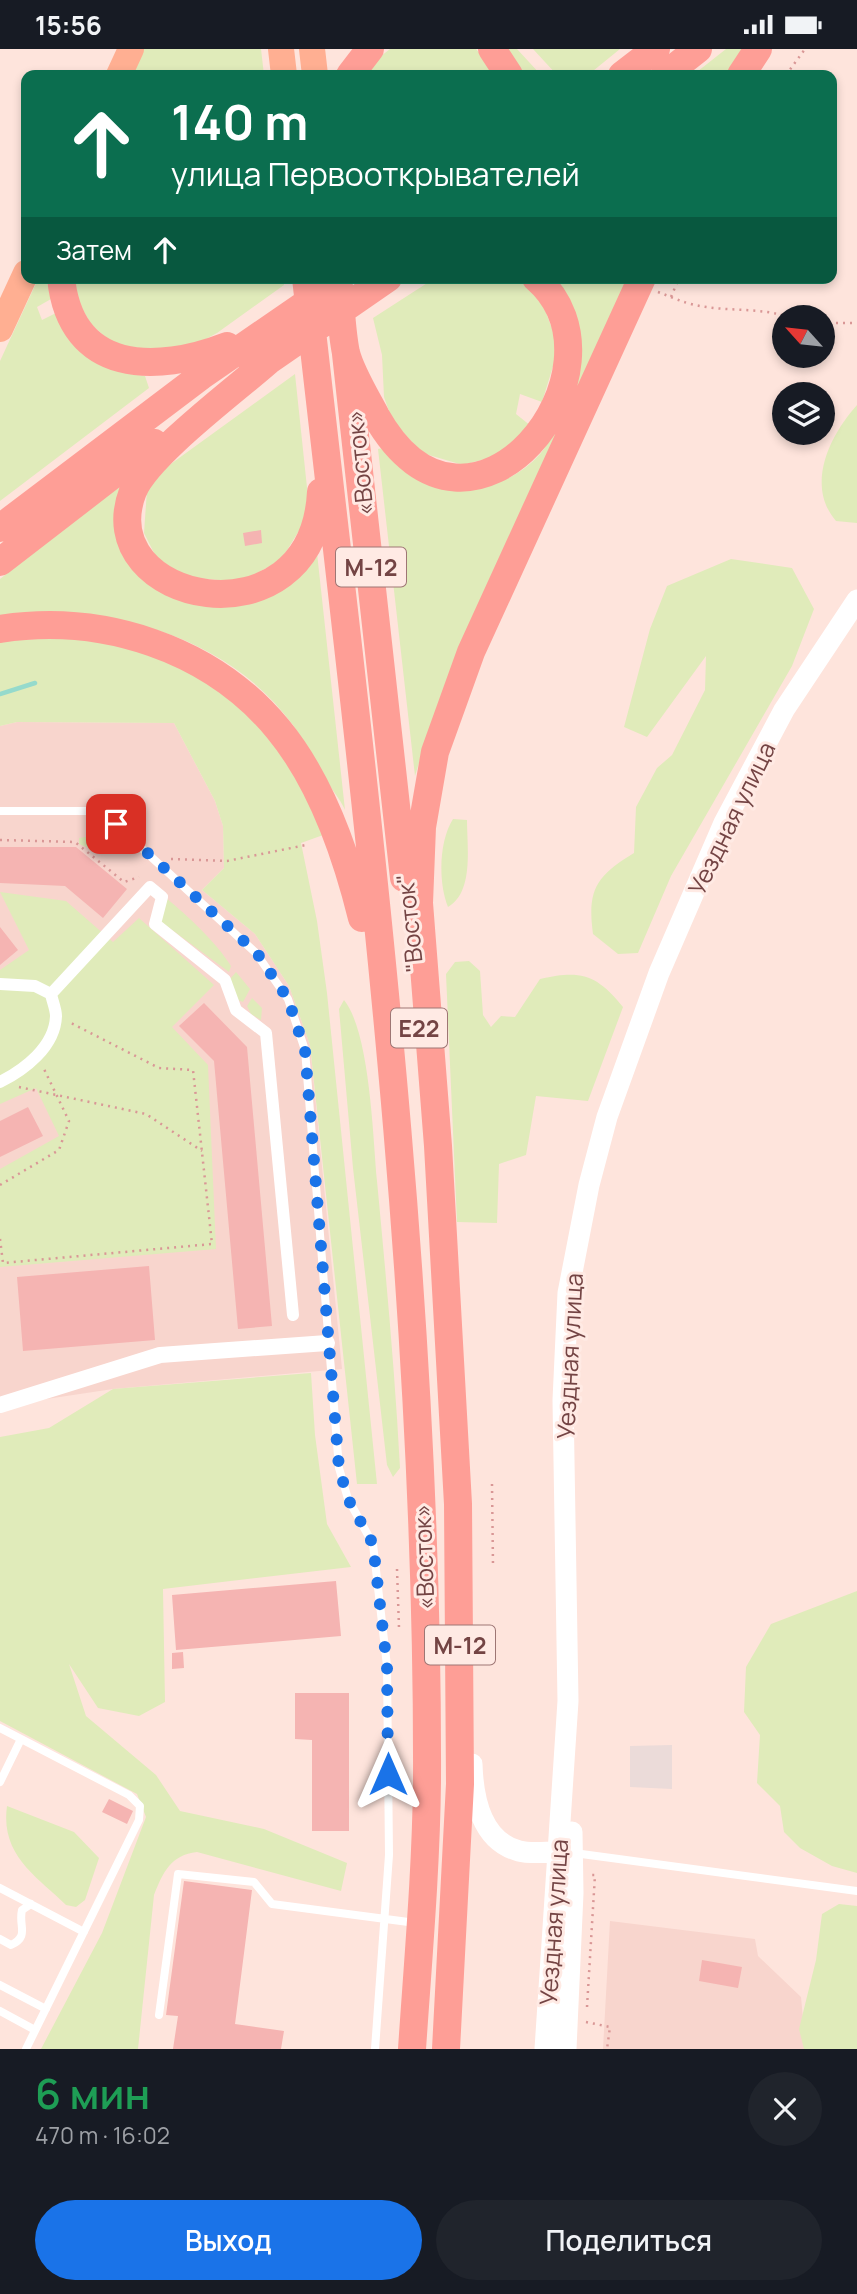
<!DOCTYPE html>
<html lang="ru">
<meta charset="utf-8">
<style>
body{margin:0;font-family:Manrope,sans-serif;background:#20242c;color:#f1f3f6;height:100vh;display:flex;flex-direction:column;font-size:26px;white-space:nowrap}
*{box-sizing:border-box;margin:0}
p{font-size:23px;color:#9ea1a6}
.icon{flex:none;width:38px;height:38px;fill:none;stroke:currentColor;stroke-width:2;stroke-linecap:round;stroke-linejoin:round}
.map{position:relative;height:2000px;overflow:hidden}
.details{display:flex;flex-direction:column;background:#171b24;flex:1}
.details>*{flex:none}
.banner{position:absolute;left:21px;top:21px;width:816px;height:214px;border-radius:14px;box-shadow:0 4px 10px #0003;background:#0b6e4f;color:#fff;overflow:hidden}
.needle{width:46px;rotate:297deg}
.tools{position:absolute;left:772px;top:256px;display:grid;gap:14px}
.tools a{display:grid;place-items:center;width:63px;height:63px;border-radius:50%;background:#171b24;box-shadow:0 4px 10px #0003;font-size:35px}
.pin{position:absolute;display:grid;place-items:center;width:60px;height:60px;color:#fff;margin:-30px;border-radius:14px;box-shadow:0 4px 10px #0006}
.me{position:absolute;width:77px;margin:-38px;rotate:0deg;stroke-linejoin:round;filter:drop-shadow(0 0 5px #0008)}
.turn{display:flex;align-items:center;gap:24px;height:147px;padding:0 35px;font-size:32px}
.turn .icon{width:91px;height:91px;stroke-width:2.5}
.turn b{display:block;font-size:49px;line-height:60px}
.then{display:flex;align-items:center;height:66px;padding:0 35px;background:#0003;gap:14px;font-size:26px}
.round{display:grid;place-items:center;flex:none;width:74px;height:74px;border-radius:37px;background:#20242c}
.summary{display:flex;align-items:center;justify-content:space-between;height:119px;padding:0 35px}
h1{font-size:42px;font-weight:600;line-height:52px;color:#1e9e55}
.cta{display:flex;gap:14px;margin-top:auto;padding:14px 35px}
.cta a{flex:1;height:80px;border-radius:42px;background:#1a73e8;color:#fff;font-size:28px;font-weight:600;line-height:80px;text-align:center}
.cta a+a{background:#20242c;color:#f1f3f6}
.status{display:flex;justify-content:space-between;align-items:center;height:49px;padding:0 35px;background:#171b24;direction:ltr}
.status svg{height:19px;fill:currentColor}
.map>svg:first-child{display:block}
.residential{fill:#f8d5cd}
.industrial{fill:#ebdbd9}
.green{fill:#e0ebba}
.lines{fill:none;stroke-linecap:round;stroke-linejoin:round}
.stream{stroke:#95dacc;stroke-width:4.5}
.building{fill:#f5b4b2}
.path{stroke:#d99796;stroke-width:2.5;stroke-dasharray:2 5;stroke-linecap:butt}
.service{stroke:#fff;stroke-width:8}
.pedestrian{stroke:#fff;stroke-width:12}
.minor{stroke:#fff;stroke-width:16}
.tertiary{stroke:#fff;stroke-width:21}
.primary{stroke:#ffaf92;stroke-width:26}
.trunk{stroke:#fe9e96;stroke-width:28}
.route{stroke:#1a73e8;stroke-width:12;stroke-dasharray:0 21.6}
.labels{text-anchor:middle;dominant-baseline:central;stroke-width:6;stroke-linejoin:round;paint-order:stroke}
.shield{fill:#ffeae4;stroke:#9e7674;stroke-width:2}
.shield-label{font-size:23px;font-weight:bold;fill:#744444}
.street-label{font-size:24px;fill:#744444;stroke:#ffeae4}
</style>
<div class="status"><b>15:56</b><svg viewBox="0 0 49 12"><path d="M0 12V9h3v3zM5 12V6h3v6zM10 12V3h3v9zM15 12V0h3v12zM26 1h20v11H26zM47 4h2v5h-2z"/></svg></div>
<div class="map">
<svg width="857" height="2000" viewBox="0 0 857 2000">
<rect width="100%" height="100%" fill="#fee4dc"/>
<path class="residential" d="M17,673L174,674L215,752L223,777L224,819L202,841L255,885L289,937L310,996L342,1320L113,1340L0,1357V677Z
M610,1872L755,1890L758,1907L801,1948L804,1980L821,2000H603Z"/>
<path class="industrial" d="M672,1696V1740L630,1738V1697Z"/>
<path class="green" d="M143,0H261L264,26H131Z
M390,0H476L499,26H365L376,11Z
M508,0H517L541,26H521Z
M533,0H620L588,26H557Z
M726,0H746L729,26H693Z
M46,229L51,250L37,258L42,271L58,263C87,301 93,321 145,327L149,339L0,452V312L38,230Z
M74,229H283L284,236L217,284L195,296L172,303L114,296L91,275L80,256Z
M435,229H522L539,245L559,298L542,353L520,345L516,365L531,377L503,405L463,416L422,404L392,371L384,348L382,306L373,269Z
M555,229H619L627,236L572,356L568,355C579,309 589,268 555,229Z
M295,325L308,448L305,472L281,511L241,533L185,528L156,508L144,484L147,441L168,417Z
M857,356V474L836,472C805,436 830,386 857,356Z
M565,362L568,364L428,684L415,727L378,400L383,399C423,450 497,453 540,405C551,392 558,377 565,362Z
M124,432L122,443L175,549C231,569 284,554 317,504L345,761C340,749 331,740 323,727C313,710 304,692 293,676C225,584 108,555 0,567V530Z
M731,510L792,519L814,560L792,617L671,827L638,904L618,905L593,885C587,841 596,827 634,804L636,758L657,719L672,706L705,641L706,607L647,688L624,678L650,580L667,537Z
M71,588L148,601L224,641L285,706L326,785L301,794L317,872L327,944L377,1435H357L310,996L289,937L255,885L202,841L224,819L223,777L215,752L174,674L17,673L0,677V592Z
M453,770L467,771C467,798 474,843 448,858C438,833 439,792 453,770Z
M86,788L98,797V803L79,795V789Z
M0,843L66,852L113,893L139,869L214,936L172,978L208,1016L216,1200L0,1218V1120L59,1087L36,1039L0,1055V921L29,901Z
M166,849C188,867 216,893 231,917L229,923L160,872Z
M469,912L480,922L483,966L491,978L501,967L515,968L540,930C581,921 596,925 623,958L588,1052L536,1047L526,1106L499,1115L497,1174L457,1173L446,925L455,913Z
M236,923L250,940L243,953L238,951L230,930Z
M252,949L262,959L261,971L251,965L247,957Z
M344,951C370,983 373,1089 377,1132C386,1228 395,1323 400,1419L393,1428L387,1416L353,1119L339,960Z
M311,1324L315,1386L327,1475L351,1518L163,1540L165,1653L139,1667L98,1659L69,1615L86,1667L156,1726L180,1762L264,1780L347,1814L341,1842L197,1803C171,1806 163,1823 154,1846L138,2000H41L102,1884L146,1768L137,1745L0,1672V1388L49,1379L113,1340Z
M857,1542V1824L832,1817L800,1799L784,1783L780,1757L757,1734L760,1686L744,1663L746,1618L771,1575Z
M7,1757L74,1783L99,1809L85,1851L76,1858L66,1856C38,1828 0,1807 7,1757Z
M839,1855L857,1857V2000H804L799,1980L816,1911L822,1865Z"/>
<g class="lines">
<path class="stream" d="M0,645L35,634"/>
</g>
<path class="building" d="M261,481L262,494L245,497L243,484Z
M0,798H76L127,840L103,869L65,837L0,834Z
M0,878L18,901L0,916Z
M204,954L247,998L272,1277L238,1280L214,1012L179,977Z
M28,1058L43,1087L0,1108V1072Z
M149,1217L155,1291L23,1302L17,1228Z
M336,1532L341,1587L176,1601L172,1546Z
M183,1603L184,1619L172,1620V1604Z
M295,1644H349V1782H312V1691L295,1690Z
M109,1750L133,1762L127,1775L102,1763Z
M184,1832L252,1841L235,1975L284,1982L281,2000H173L178,1967L166,1966Z
M702,1911L742,1918L738,1939L699,1932Z"/>
<g class="lines">
<path class="path" d="M786,26L805,0
M658,243L671,248L679,229
M671,248C714,267 748,255 789,268
M822,274H857
M0,791L75,793L124,833L139,828
M171,810L227,812L306,796
M19,1038L146,1065L202,1102
M0,1136L59,1101L69,1072L44,1020
M0,1190L3,1214L212,1195L193,1021L159,1019L69,973
M492,1435L493,1517
M397,1520L399,1579
M587,1958L595,1826H590
M586,1973L610,1978L607,2000"/>
<path class="service" d="M0,762H101L256,904L288,950L305,1001L339,1419L348,1450L373,1495L387,1617L389,1806L375,2000
M0,1679L129,1746L140,1757L139,1771L26,2000
M0,1733L21,1690
M574,1804L857,1842
M0,1839L84,1883
M0,1890L11,1896C30,1887 18,1877 22,1861L31,1855
M0,1936L46,1960
M0,1962L35,1981
M159,1966L178,1825L254,1833L272,1855L416,1874"/>
<path class="pedestrian" d="M0,935L35,937L51,945C52,951 56,960 56,967C55,998 24,1021 0,1033
M51,945L150,838L162,848L155,875L225,931L236,961L266,984L293,1266"/>
<path class="minor" d="M0,1356L160,1306L327,1294"/>
<path class="tertiary" d="M472,1715C473,1748 481,1792 519,1802C530,1805 545,1803 558,1803
M545,2000L568,1652L563,1351L568,1244L589,1136L607,1068L659,924L724,774L784,661L857,551
M566,2000L573,1844L572,1783"/>
<path class="primary" d="M281,0L284,26
M312,0L315,26
M119,26L131,0
M0,280L26,224"/>
<path class="trunk" d="M492,0L509,26
M350,26L370,0
M622,26L656,0
M665,26L698,0
M741,26L758,0
M61,229C71,326 157,324 227,297
M306,229C362,728 429,1230 427,1733C426,1822 418,1911 412,2000
M338,229C341,253 341,280 346,304C351,324 366,348 376,367C470,534 639,319 536,229
M346,305L404,829
M267,313C234,342 148,406 133,442C89,555 313,601 321,443
M252,323L388,229
M0,479L201,327L320,245
M0,513L154,394
M0,580C102,564 211,599 278,680C321,732 346,804 362,869
M446,2000L460,1735L458,1455L438,1097L419,854L422,778L435,703L471,603L642,229"/>
</g>
<g class="lines">
<path class="route" d="M116,775L257,904L288,950L305,1001L339,1419L348,1450L373,1495L387,1617L388,1725"/>
</g>
<g class="labels">
<g class="shield">
<rect x="336" y="498.5" width="70" height="39" rx="5"/>
<rect x="391" y="959.5" width="56" height="39" rx="5"/>
<rect x="425" y="1576.5" width="70" height="39" rx="5"/>
</g>
<g class="shield-label">
<text x="371" y="518">М-12</text>
<text x="419" y="979">E22</text>
<text x="460" y="1596">М-12</text>
</g>
<g class="street-label">
<text transform="translate(359 414) rotate(-96)">«Восток»</text>
<text transform="translate(731 769) rotate(-64)">Уездная улица</text>
<text transform="translate(409 874) rotate(-96)">"Восток"</text>
<text transform="translate(569 1307) rotate(-87)">Уездная улица</text>
<text transform="translate(423 1508) rotate(-92)">«Восток»</text>
<text transform="translate(553 1873) rotate(-86)">Уездная улица</text>
</g>
</g>
</svg>
<div class="tools">
<a><svg class="needle" viewBox="-14 -14 28 28"><path d="M0-13l5 13h-10z" fill="#e53935"/><path d="M0 13l5-13h-10z" fill="#9ea1a6"/></svg></a>
<a><svg class="icon" aria-label="layers" viewBox="0 0 24 24"><path d="M12 4l9 5-9 5-9-5zM3 14l9 5 9-5"/></svg></a>
</div>
<div class="pin" style="left:116px;top:775px;background:#d93025"><svg class="icon" aria-label="arrive" viewBox="0 0 24 24"><path d="M6 21V4h12l-3 4 3 4H6"/></svg></div>
<svg class="me" style="left:388px;top:1725px" viewBox="-20 -20 40 40"><path d="M0-17L14 15 0 8-14 15z" fill="#1a73e8" stroke="#fff" stroke-width="4"/></svg>
<div class="banner">
<div class="turn"><svg class="icon" aria-label="ahead" viewBox="0 0 24 24"><path d="M12 20V5M6 11l6-6 6 6"/></svg><div><b>140 m</b>улица Первооткрывателей</div></div>
<div class="then">Затем<svg class="icon" aria-label="ahead" viewBox="0 0 24 24"><path d="M12 20V5M6 11l6-6 6 6"/></svg></div>
</div>
</div>
<section class="details">
<div class="summary"><div><h1>6 мин</h1><p>470 m · 16:02</p></div><a class="round"><svg class="icon" aria-label="close" viewBox="0 0 24 24"><path d="M6 6l12 12M18 6L6 18"/></svg></a></div>
<div class="cta"><a>Выход</a><a>Поделиться</a></div>
</section>
